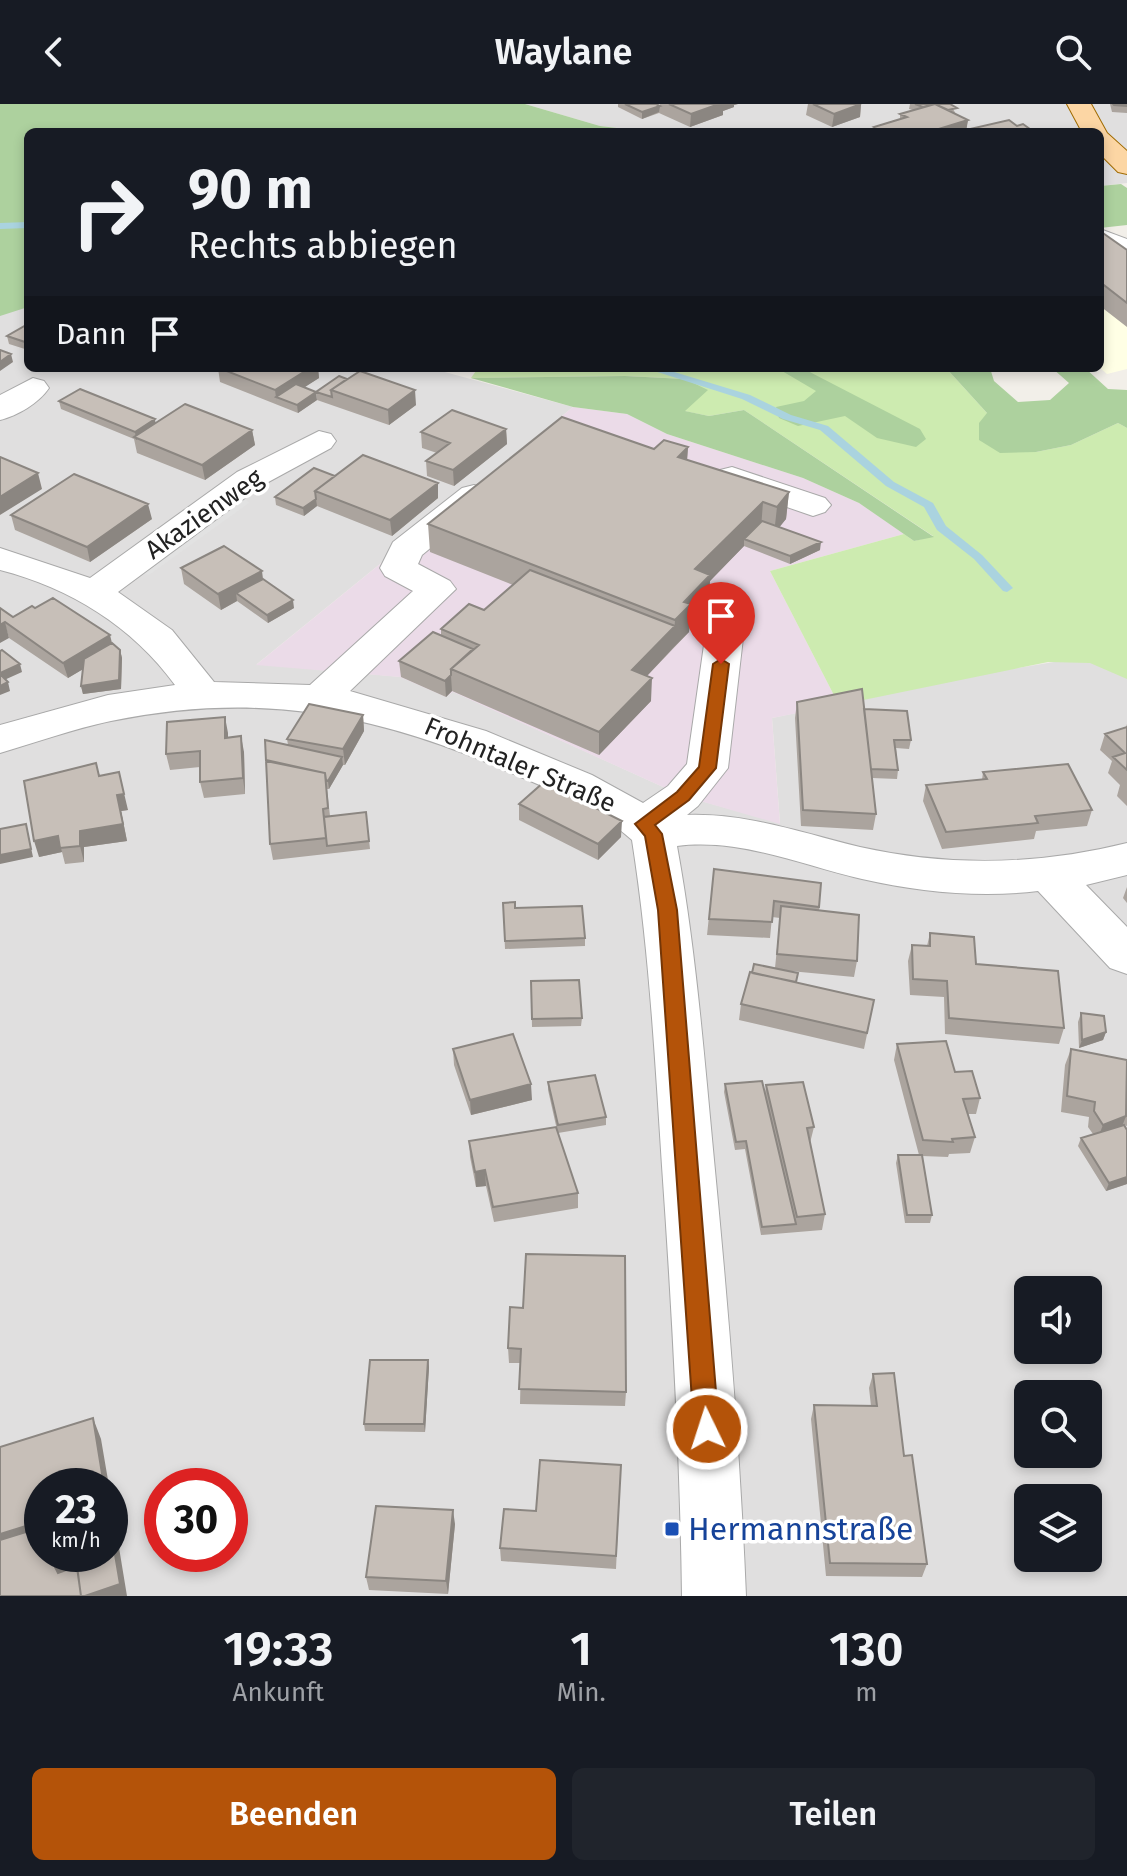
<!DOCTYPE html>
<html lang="de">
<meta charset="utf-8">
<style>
body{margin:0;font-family:"Fira Sans",sans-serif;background:#20242c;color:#f1f3f6;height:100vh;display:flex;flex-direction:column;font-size:30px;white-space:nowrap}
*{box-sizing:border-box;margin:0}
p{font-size:26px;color:#9ea1a6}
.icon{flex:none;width:44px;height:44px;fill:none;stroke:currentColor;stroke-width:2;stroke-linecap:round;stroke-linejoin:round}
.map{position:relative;height:1492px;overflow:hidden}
.drawer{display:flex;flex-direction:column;background:#171b24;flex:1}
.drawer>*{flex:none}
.banner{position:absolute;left:24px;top:24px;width:1080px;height:244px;border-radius:12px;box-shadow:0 4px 12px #0003;background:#171b24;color:#f1f3f6;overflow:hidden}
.buttons{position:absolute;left:1014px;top:1172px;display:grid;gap:16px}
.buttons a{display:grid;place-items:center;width:88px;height:88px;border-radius:12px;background:#171b24;box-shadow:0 4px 12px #0003;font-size:40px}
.speed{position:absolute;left:24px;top:1364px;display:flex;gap:16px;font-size:40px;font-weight:700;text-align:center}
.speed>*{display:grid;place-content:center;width:104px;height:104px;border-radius:50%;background:#171b24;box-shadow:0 4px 12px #0003;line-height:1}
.speed small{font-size:20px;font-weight:400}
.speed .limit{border:12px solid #d22;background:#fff;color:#111}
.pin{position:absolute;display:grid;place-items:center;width:68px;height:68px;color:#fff;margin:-82px -34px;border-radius:50% 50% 50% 0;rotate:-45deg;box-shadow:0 0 8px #0007}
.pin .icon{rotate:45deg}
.me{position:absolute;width:88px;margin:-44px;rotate:356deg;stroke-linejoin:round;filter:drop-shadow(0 0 6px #0008)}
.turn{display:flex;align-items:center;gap:28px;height:168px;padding:0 32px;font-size:36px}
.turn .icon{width:104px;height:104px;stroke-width:2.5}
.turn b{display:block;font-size:56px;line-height:68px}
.then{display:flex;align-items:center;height:76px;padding:0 32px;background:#0003;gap:16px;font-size:30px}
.eta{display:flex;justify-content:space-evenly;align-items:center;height:136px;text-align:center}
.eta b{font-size:48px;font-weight:600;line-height:56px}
.cta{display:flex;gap:16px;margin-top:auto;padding:16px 32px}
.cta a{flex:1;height:92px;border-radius:12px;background:#b45309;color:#fff;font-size:32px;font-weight:600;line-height:92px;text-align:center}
.cta a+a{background:#20242c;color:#f1f3f6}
header{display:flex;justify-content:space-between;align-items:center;height:104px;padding:0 32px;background:#171b24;font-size:36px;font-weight:600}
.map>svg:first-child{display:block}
.residential{fill:#e0dfdf;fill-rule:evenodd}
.industrial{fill:#ebdbe8}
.education{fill:#ffffe5}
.grass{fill:#cdebb0}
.forest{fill:#add19e}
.parking{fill:#e2e2e2}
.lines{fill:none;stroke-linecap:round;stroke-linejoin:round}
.stream{fill:#aad3df;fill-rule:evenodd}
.minor-casing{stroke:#a9a9a9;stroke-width:2}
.major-casing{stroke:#a06b00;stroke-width:2}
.minor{fill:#fff;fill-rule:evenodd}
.major{fill:#fcd6a4;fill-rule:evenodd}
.wall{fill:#aba49e}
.shaded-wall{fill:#8b8681}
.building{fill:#c7bfb8;stroke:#8b8681;stroke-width:2}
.route{fill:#b45309;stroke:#753606;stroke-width:2}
.transit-dot{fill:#1a4fb4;stroke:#fff;stroke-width:3}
.labels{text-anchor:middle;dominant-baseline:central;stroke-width:7;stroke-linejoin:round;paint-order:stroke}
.street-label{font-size:26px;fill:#222;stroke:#fff}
.near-transit-label{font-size:32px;fill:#164399;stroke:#fff;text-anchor:start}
</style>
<header><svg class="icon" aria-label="back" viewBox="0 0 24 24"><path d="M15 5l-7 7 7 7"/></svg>Waylane<svg class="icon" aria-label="search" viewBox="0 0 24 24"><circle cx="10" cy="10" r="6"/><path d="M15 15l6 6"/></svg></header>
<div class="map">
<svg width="1127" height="1492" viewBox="0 0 1127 1492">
<rect width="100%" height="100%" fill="#f2efe9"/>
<path class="residential" d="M525,0H1127V79L1100,82V28H652L600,22Z
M0,157L28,169V264H430L573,303L257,560L401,573L446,593L452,587L683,692L780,719L772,614L993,568L1127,546V1492H0ZM1028,1186H1088V1246H1028ZM1028,1290H1088V1350H1028ZM42,1382H110V1450H42ZM162,1382H230V1450H162ZM1028,1394H1088V1454H1028Z"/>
<path class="industrial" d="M573,303L627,310L667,330L803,374L859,399L904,430L770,467L839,601L772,614L780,720L683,692L453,588L446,593L400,573L256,561Z"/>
<path class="education" d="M1100,139L1127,159V265L1107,270L1100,264Z"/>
<path class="grass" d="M478,264H946L987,309L1036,348L1071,341L1118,319L1127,324V575L1090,559L1048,558L839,601L770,467L904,430L914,437L933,432L744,306L709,312L684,307L685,275L625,272L471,274Z"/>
<path class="forest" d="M0,0H525L600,22L651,28H28V203L0,212Z
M1121,80L1127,84V121L1100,124V82Z
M777,264H802L920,325L926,335L916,343L877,334L845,312L798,322L779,314L776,303L804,297L816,287Z
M946,264H990L994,277L1018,298L1050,296L1069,279L1052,264H1085L1108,285L1127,286V324L1118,319L1071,341L1036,348L1000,349L979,336V319L987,309Z
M625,272L685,275L708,286L685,307L709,312L744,306L934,433L914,437L859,399L803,374L667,330L627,310L573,303L471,274Z"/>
<path class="parking" d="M244,393L249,399L149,471L141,469Z"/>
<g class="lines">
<path class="stream" d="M28,118V124L0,125V119Z
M645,264H661L750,291L791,311L828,322L894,378L933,399L946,422L982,451L1013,484L1007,488L1003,487L974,455L937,426L924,403L886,382L820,326L783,315L742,295Z"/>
<g class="minor-casing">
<path id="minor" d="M1100,125L1127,135V155L1100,144Z
M33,274L44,277L49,284C39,299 17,312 0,316V291Z
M319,327L331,330L336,337L331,344L261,382L118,488L172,526L214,578L310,581L413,487L385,472L380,464L393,438L462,384L474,381L486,384L491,391L486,398L422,451L418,460L450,477L456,485L350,587L486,627L592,671L643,699L668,682L687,660L705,534L710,526L724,522L738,526L743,534L728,664L698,702L687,711C748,709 802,729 860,743C949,763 1039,761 1127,739V771L1086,781L1127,823V870L1110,864L1038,787C980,794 919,788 862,775C801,761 741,734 677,742C696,846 704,951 714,1056C728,1201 740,1346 746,1492H682C680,1348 672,1205 662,1062C655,953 649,844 632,736C595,702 546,684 500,664C367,607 253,588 111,617C73,625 37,638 0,649V621L108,591L175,581C132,522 70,484 0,466V444L90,474L237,368Z
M732,363L825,394L831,401L825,408L813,412L720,380L715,373L720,366Z"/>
</g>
<g class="major-casing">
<path id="major" d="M1067,0H1091L1107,29L1127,47V70L1118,68L1100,50V28H1082Z"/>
</g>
<use href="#minor" class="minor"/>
<use href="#major" class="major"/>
</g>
<path class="wall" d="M618,0H656L660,2V0H738L734,1V3L723,7V11L690,23L659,9L642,15L618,3Z
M808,0H861L860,13L832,23L806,11Z
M910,0H950L956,10L968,16L966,25L1017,22L1034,28H873L874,23L900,15V10L913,6L909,5Z
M1110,0H1127V9L1112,8Z
M1100,127L1127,146V223L1100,202Z
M28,220V246L9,240L7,232Z
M218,264H318L319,274L304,283L317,296L298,309L220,278Z
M347,275L416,301L389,321L317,296L316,288Z
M59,297L156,319L252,326L255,341L205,376L137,349L134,335L61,305Z
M506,325L507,340L454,382L427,372L426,357L437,349L422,344L421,328Z
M688,343L687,356L789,388L786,415L779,423L820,446L790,460L744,442L710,477L708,499L690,517L689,528L647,572L651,597L599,651L452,587L446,593L401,573L399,557L441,531V525L484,506L513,481L430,448L428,420L654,345Z
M335,372L438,394L392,432L317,402L304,412L276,401L275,393Z
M11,411L152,415L90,458L15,426Z
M181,464L263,475L294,504L268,519L237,497L221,506L184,480Z
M0,504L13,513L112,539L120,546L122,554L121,585L83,590L81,582L83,565L68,574L9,534Z
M797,598L864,605L911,636L909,645L896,644L898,666L897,675L872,674L876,710L873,726L801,722L795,614Z
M363,611L364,627L345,661H343L329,685H327L330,712L366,708L370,745L273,756L270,740L288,641L287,635Z
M1127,620V702L1117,692L1120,681L1108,669L1112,657L1100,646L1105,630L1126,623Z
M228,629V633L244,648L245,690L204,694L200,678V663L170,666L166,650Z
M983,668L1092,706L1087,722L1036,727L1034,735L942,745L923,697L926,681L982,676Z
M100,672L128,706L121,707L127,737L84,743V758L65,760L62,748L39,753Z
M519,700L621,733L598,756L519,716Z
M714,765L821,779L819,806L857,857L854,873L790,867L797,879L874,896L864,945L739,916L741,900L775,864L780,814L772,813L770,834L707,831Z
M1127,783V799L1123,794Z
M503,799L585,834V842L505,845Z
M930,829L976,860L1064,924L1059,940L945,930L944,893L910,891L908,857L912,841L927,842Z
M531,877L582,914L581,922L532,923Z
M1081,909L1106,928L1103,936L1079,944L1078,918Z
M897,940L955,968L980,994L976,1010H968L975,1033L970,1049L949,1050L948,1053L922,1052L932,1111L930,1119H905L896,1059L898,1051H919L894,956Z
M453,945L532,996L471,1011L454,961Z
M1071,945L1127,956V1022L1124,1021L1127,1080L1106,1087L1078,1042L1081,1034L1093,1030L1088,1023L1089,1013L1061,1008L1065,961Z
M548,978L606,1013V1021L558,1029L578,1089V1104L494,1118L486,1082L476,1083L470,1053L469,1037L557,1026L548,986Z
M725,980L765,989L766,981L814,1023L810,1039L825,1110L822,1126L761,1131L745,1045L735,1046L724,988Z
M510,1203L626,1288L625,1302L520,1300L521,1259H509L508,1244Z
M428,1256L429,1263L425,1328L365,1327L364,1320Z
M873,1270L904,1352L927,1460L922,1473L826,1472L811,1315L814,1301L871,1302L869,1284Z
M621,1361L616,1465L501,1457L500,1444L536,1407Z
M455,1420L448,1490L369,1486L366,1473Z"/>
<path class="shaded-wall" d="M719,0H738L734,1V3L723,7V11L690,23L691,10Z
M861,0L860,13L832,23L834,10Z
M660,2L659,8L642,15V8Z
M968,16L966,28L961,27V28H929Z
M11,250L13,258L0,267V258Z
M310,264H318L319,274L285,296L276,293L277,301L275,286Z
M415,286L416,301L389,321L388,306Z
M316,288L317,296L298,309L297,301Z
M155,315L156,323L136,336L135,328Z
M506,325L507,340L454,382L453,366Z
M252,326L255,341L205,376L202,361Z
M688,343L686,370L678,353Z
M38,369L42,385L0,411V393Z
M438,379V394L392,432L390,416Z
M789,388L786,415L774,430L777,403Z
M316,395L317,402L304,412L303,404Z
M763,398L761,425L744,435V442L710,477L708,499L690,517L689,528L673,544L675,516L684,498L695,465Z
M148,400L152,415L90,458L87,443Z
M821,438L820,446L790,460V452Z
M262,467L264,483L236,489L237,497L221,506L218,490Z
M293,496L294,504L268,519L267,511Z
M5,518L9,534L0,539V521Z
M675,522L673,544L631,589L632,566Z
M110,531L114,547L68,574L63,559Z
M120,546L122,554L121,585L83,590L81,582Z
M20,560L22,568L2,577L0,569Z
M451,572L452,587L446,593L445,577Z
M652,574L651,597L599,651V628Z
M8,578L10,587L0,591V582Z
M363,611L364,627L345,661L343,645Z
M225,613L228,629V650L225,634Z
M241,632L244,648L245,690L243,674Z
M342,653L343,661L329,685L328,677Z
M119,668L128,706L121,707L127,737L84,743V758L80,742V727L117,691Z
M622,717L621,733L598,756V740Z
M26,720L33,753L0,760V751Z
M58,732L62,748L39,753L34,737Z
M1106,928L1103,936L1079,944L1082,936Z
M531,980L532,996L471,1011L470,996Z
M1126,1012L1120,1028L1097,1036L1103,1021Z
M485,1066L486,1082L476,1083L475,1068Z
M1127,1073V1080L1106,1087L1109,1079Z
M428,1256L429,1263L425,1328L424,1320Z
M93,1314L101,1335L109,1382H104Z
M110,1389L127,1492H84L65,1482L55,1463L110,1421Z
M453,1406L455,1420L448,1490L446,1477Z
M42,1417V1439L0,1452V1430Z"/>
<path class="building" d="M625,0H656L660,2L642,8Z
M669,0H719L691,10Z
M813,0H861L834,10Z
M915,0H934L923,3Z
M935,0L968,16L929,28H883L874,23L907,13L900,10Z
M935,0H950L957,4L948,6Z
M1113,0H1127V2L1114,1Z
M1009,16L1017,22L1023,20L1034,28H963L961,27Z
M1100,127L1127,146V199L1100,178Z
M28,220V239L7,232Z
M0,246L11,250L0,258Z
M219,264H310L275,286Z
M360,267L415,286L388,306L331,286Z
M339,272L347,275L331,286L332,293L316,288Z
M296,280L316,288L297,301L276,293Z
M80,285L155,315L135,328L59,297Z
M185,300L252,326L202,361L134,333Z
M452,306L506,325L453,366L426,357L450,339L421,328Z
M562,313L654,345L664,336L688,343L678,353L789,388L777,403L763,398L695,465L710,471L684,498L691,500L675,516L428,420Z
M363,351L438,379L390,416L315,387Z
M0,353L38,369L0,393Z
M314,364L335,372L315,387L316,395L303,404L275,393Z
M74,370L148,400L87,443L11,411Z
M762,417L821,438L790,452L744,435Z
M224,442L262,467L218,490L181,464Z
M530,466L675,522L632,566L652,574L599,628L451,565L479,541L441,525L469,500L484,506Z
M263,475L293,496L267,511L236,489Z
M53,494L110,531L63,559L5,518L0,521V504L13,513L32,502L35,504Z
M433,528L473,545L451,565V571L445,577L399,557Z
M112,539L120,546L119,576L81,582L84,555Z
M2,546L20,560L0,569V547Z
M0,570L8,578L0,582Z
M862,585L876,710L803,706L797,598Z
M309,600L363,611L343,645L287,635Z
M864,605L907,607L911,636H894L898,666L871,665Z
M225,613V634L241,632L243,674L200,678V647L166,650L167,618Z
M1127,623V666L1113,653L1125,649L1105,630Z
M265,636L342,653L328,677L326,676L325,669L266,657Z
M266,656L325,669L328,704L323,705L326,734L270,740Z
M96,659L99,672L119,668L124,690L117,691L123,720L80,727V742L60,744L58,732L34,737L24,677Z
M1068,660L1092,706L1035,712L1038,719L946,728L926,681L987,675L983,668Z
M544,678L622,717L598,740L519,700Z
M366,708L369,737L327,742L324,713Z
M26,720L31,745L0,751V725Z
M714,765L821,779L819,803L774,797L772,818L709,815Z
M515,798V804L582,802L585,834L505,837L503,799Z
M781,802L859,811L857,857L777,850Z
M930,829L974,833L976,860L1058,867L1064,924L949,914L947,877L913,875L912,841L930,842Z
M754,860L798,869L796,878L752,869Z
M750,868L874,896L867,929L741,900Z
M579,876L582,914L532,915L531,877Z
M1081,909L1104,912L1106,928L1082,936Z
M513,930L531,980L470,996L453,945Z
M946,937L955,968L972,967L980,994L963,995L975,1033L952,1035L953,1038L923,1036L897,940Z
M1071,945L1127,956L1126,1012L1103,1021L1094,1007L1095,998L1067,992Z
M595,971L606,1013L558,1021L548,978Z
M762,977L796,1120L762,1123L746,1037L736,1038L725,980Z
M803,978L814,1023L807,1024L825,1110L797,1113L766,981Z
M1124,1021L1127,1026V1073L1109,1079L1081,1034Z
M556,1023L578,1089L493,1103L485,1066L475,1068L469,1037Z
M898,1051H922L932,1111H907Z
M526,1150L625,1152L626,1288L519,1285L521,1245L508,1244L510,1203L523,1204Z
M370,1256H428L424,1320H364Z
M894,1269L904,1352L912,1351L927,1460L830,1459L814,1301L877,1302L873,1270Z
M93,1314L104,1382H42V1417L0,1430V1343Z
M540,1356L621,1361L616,1452L500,1444L504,1405L536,1407Z
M376,1402L453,1406L446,1477L366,1473Z
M110,1421L120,1480L85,1492H81L76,1456L55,1463L53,1450H110Z
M42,1423V1450H53L55,1463L58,1469L77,1462L81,1492H0V1436Z"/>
<path class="route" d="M721,555L729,560L716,664L689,696L655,721L662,730L677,806L719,1325L715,1333L707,1336L698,1333L694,1325L658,806L645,732L635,720L677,688L699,663L713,560Z"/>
<rect class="transit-dot" x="664" y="1417" width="16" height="16" rx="4"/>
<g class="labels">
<g class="street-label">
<text transform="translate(204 410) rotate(-35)">Akazienweg</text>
<text transform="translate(520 661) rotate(23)">Frohntaler Straße</text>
</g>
<g class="near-transit-label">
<text x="688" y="1425">Hermannstraße</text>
</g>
</g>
</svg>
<div class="buttons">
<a><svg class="icon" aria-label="sound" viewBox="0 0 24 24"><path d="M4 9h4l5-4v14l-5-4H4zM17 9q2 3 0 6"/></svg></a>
<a><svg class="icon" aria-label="search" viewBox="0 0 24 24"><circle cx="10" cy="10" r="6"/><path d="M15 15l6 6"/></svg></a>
<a><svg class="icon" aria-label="layers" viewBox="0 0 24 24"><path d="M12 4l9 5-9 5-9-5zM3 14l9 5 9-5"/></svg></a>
</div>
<div class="speed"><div>23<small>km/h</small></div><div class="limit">30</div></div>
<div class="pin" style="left:721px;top:560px;background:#d93025"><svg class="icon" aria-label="arrive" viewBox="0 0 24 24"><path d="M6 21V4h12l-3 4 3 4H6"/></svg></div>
<svg class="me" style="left:707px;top:1325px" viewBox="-20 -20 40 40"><circle r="17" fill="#b45309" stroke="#fff" stroke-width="3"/><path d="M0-11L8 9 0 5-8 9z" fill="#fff"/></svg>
<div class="banner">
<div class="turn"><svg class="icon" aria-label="right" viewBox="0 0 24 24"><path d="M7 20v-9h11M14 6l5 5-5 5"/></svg><div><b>90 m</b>Rechts abbiegen</div></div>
<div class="then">Dann<svg class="icon" aria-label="arrive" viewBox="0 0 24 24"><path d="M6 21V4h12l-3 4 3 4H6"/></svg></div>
</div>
</div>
<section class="drawer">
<div class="eta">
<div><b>19:33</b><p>Ankunft</p></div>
<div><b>1</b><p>Min.</p></div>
<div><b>130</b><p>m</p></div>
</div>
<div class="cta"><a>Beenden</a><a>Teilen</a></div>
</section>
